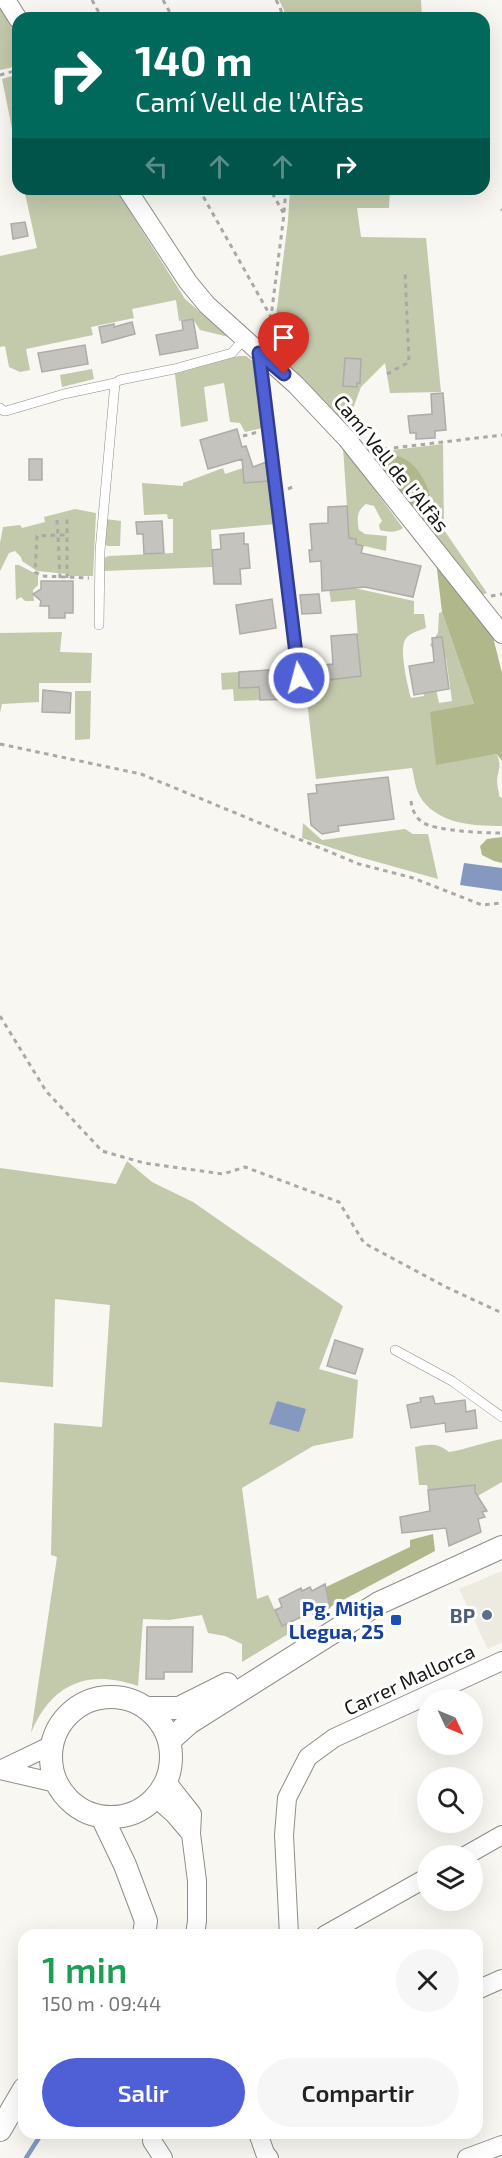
<!DOCTYPE html>
<html lang="es">
<meta charset="utf-8">
<style>
body{margin:0;font-family:"Exo 2",sans-serif;background:#f6f6f6;color:#222;height:100vh;display:flex;flex-direction:column;font-size:22px;white-space:nowrap}
*{box-sizing:border-box;margin:0}
p{font-size:20px;color:#767676}
.icon{flex:none;width:33px;height:33px;fill:none;stroke:currentColor;stroke-width:2;stroke-linecap:round;stroke-linejoin:round}
.map{position:relative;flex:1;overflow:hidden}
.drawer{position:absolute;left:18px;top:1929px;width:465px;height:210px;display:flex;flex-direction:column;background:#fff;border-radius:18px;box-shadow:0 6px 24px #0002}
.drawer>*{flex:none}
.hud{position:absolute;left:12px;top:12px;width:478px;height:183px;border-radius:18px;box-shadow:0 6px 24px #0002;background:#00695c;color:#fff;overflow:hidden}
.needle{width:39px;rotate:134deg}
.buttons{position:absolute;left:417px;top:1689px;display:grid;gap:12px}
.buttons a{display:grid;place-items:center;width:66px;height:66px;border-radius:50%;background:#fff;box-shadow:0 6px 24px #0002;font-size:30px}
.pin{position:absolute;display:grid;place-items:center;width:51px;height:51px;color:#fff;margin:-62px -26px;border-radius:50% 50% 50% 0;rotate:-45deg;box-shadow:0 0 6px #0007}
.pin .icon{rotate:45deg}
.me{position:absolute;width:66px;margin:-33px;rotate:353deg;stroke-linejoin:round;filter:drop-shadow(0 0 4px #0008)}
.turn{display:flex;align-items:center;gap:21px;height:126px;padding:0 24px;font-size:27px}
.turn .icon{width:78px;height:78px;stroke-width:2.5}
.turn b{display:block;font-size:42px;line-height:51px}
.lanes{display:flex;align-items:center;height:57px;padding:0 24px;background:#0003;justify-content:center;gap:30px;direction:ltr}
.lanes .off{opacity:.35}
.round{display:grid;place-items:center;flex:none;width:63px;height:63px;border-radius:32px;background:#f6f6f6}
.headline{display:flex;align-items:center;justify-content:space-between;height:102px;padding:0 24px}
h1{font-size:36px;font-weight:600;line-height:45px;color:#1e9e55}
.button{display:flex;gap:12px;margin-top:auto;padding:12px 24px}
.button a{flex:1;height:69px;border-radius:36px;background:#4f5fd5;color:#fff;font-size:24px;font-weight:600;line-height:69px;text-align:center}
.button a+a{background:#f6f6f6;color:#222}
.map>svg:first-child{display:block}
.built{fill:#edeadf}
.green{fill:#c3c9ab}
.forest{fill:#b0b88b}
.water{fill:#8599c0}
.lines{fill:none;stroke-linecap:round;stroke-linejoin:round}
.stream{stroke:#8599c0;stroke-width:4.5}
.building{fill:#c4c3be;stroke:#adaca7;stroke-width:1.5}
.service-casing{stroke:#8e8d89;stroke-width:10}
.minor-casing{stroke:#8e8d89;stroke-width:20}
.tertiary-casing{stroke:#8e8d89;stroke-width:24}
.path{stroke:#aaa9a5;stroke-width:3;stroke-dasharray:4.5 4.5;stroke-linecap:butt}
.service{stroke:#fff;stroke-width:9}
.minor{stroke:#fff;stroke-width:18}
.tertiary{stroke:#fff;stroke-width:22}
.route-casing{stroke:#333e8a;stroke-width:15}
.route{stroke:#4f5fd5;stroke-width:10}
.service-dot{fill:#5c6f8a;stroke:#fff;stroke-width:2}
.transit-dot{fill:#1a4fb4;stroke:#fff;stroke-width:2}
.labels{text-anchor:middle;dominant-baseline:central;stroke-width:6;stroke-linejoin:round;paint-order:stroke}
.street-label{font-size:20px;fill:#161614;stroke:#fff}
.transit-label{font-size:20px;font-weight:bold;fill:#164399;stroke:#fff;text-anchor:end}
.service-label{font-size:20px;font-weight:bold;fill:#4e5e75;stroke:#fff;text-anchor:end}
</style>
<div class="map">
<svg width="502" height="2158" viewBox="0 0 502 2158">
<rect width="100%" height="100%" fill="#f8f7f2"/>
<path class="built" d="M502,1571V1642L488,1649L459,1589Z"/>
<path class="green" d="M279,0H421L422,18H286L284,10Z
M0,6L18,33V66L0,70Z
M18,74V158L2,79Z
M24,189H116L185,299L229,337L200,330L193,319L179,321L176,300L132,309L134,318L91,327L93,335L26,349L30,370L20,372L9,367L5,346L0,347V256L37,248Z
M290,189H390L389,208H357L361,237L426,238L441,392L390,393L385,363L361,387L346,427L262,347L282,334L276,316L288,221Z
M239,356H246L253,361L262,428L245,432L240,423L230,422L224,383L204,387L208,421L181,427L175,374Z
M92,369L94,379L62,387L60,375Z
M443,444L444,530L487,593L479,596L368,456L392,450Z
M343,447L403,528C396,533 388,532 380,530L379,525L382,521L374,506L366,504C356,511 357,519 359,530L365,534L387,536L386,551L356,544V539L349,538Z
M223,468L225,474L243,468L244,483L269,481L275,524L211,530L213,567L103,571V558L109,556L173,553V519H168L167,514L144,515L142,483L183,486V483Z
M75,509L96,513L93,576H68V574L37,571L22,561L21,557L15,551L9,553L0,571V543L3,527L20,525L22,528L45,522L44,517Z
M106,519L121,521L120,546H108L103,543Z
M15,565H19L38,575V585L33,590L34,601H25L21,597L16,600Z
M354,588L414,601V614H424L426,628C418,631 409,633 405,640C399,650 408,687 411,698L424,696L423,691L436,689L439,703L452,701L446,658L436,653L430,645L438,633L439,613L442,612L474,704L436,764L497,754C502,769 498,768 497,781C497,786 499,791 499,796L502,798V826C472,826 436,824 419,795C415,787 414,776 412,768L316,779L305,683L361,675L355,600L331,602L329,590Z
M62,632L60,652L92,653L91,683H39V702L2,704L0,713V633Z
M239,672L240,687H259L260,700L234,701L233,689L222,690L221,673Z
M75,691H91L90,739L75,740Z
M303,823L322,840L405,829L413,834H428L438,879L356,856L302,838Z
M127,1161L152,1182L193,1202L343,1306L319,1369L358,1380L353,1438L313,1446L242,1488L257,1599L268,1595L282,1626L289,1623L293,1631L242,1662V1644L225,1636L208,1633L202,1615L169,1620L143,1619L138,1686C88,1669 52,1683 31,1733L57,1557L51,1555L54,1423L102,1427L110,1305L55,1299L53,1387L0,1382V1168L116,1184Z
M502,1439V1482L476,1497L475,1486L428,1491L427,1485H419L415,1447C430,1444 437,1443 449,1452C468,1449 484,1442 502,1439Z"/>
<path class="forest" d="M389,454C414,456 428,481 432,505C432,511 429,517 429,524L420,520L406,496L398,490L387,476L378,459Z
M436,561L492,633L502,673V761L497,754L436,765L430,712L474,704L442,612Z
M502,837V863L494,861L482,855L480,846L487,839Z
M433,1534L435,1551L330,1607L326,1587L410,1547V1540Z"/>
<path class="water" d="M464,863L502,868V891L460,885Z
M277,1401L306,1409L299,1432L269,1424Z"/>
<g class="lines">
<path class="stream" d="M26,2158L42,2133"/>
</g>
<path class="building" d="M25,222L28,236L13,239L11,224Z
M193,319L198,348L160,355L156,335L183,330L182,321Z
M132,322L135,334L102,343L99,327L114,324V327Z
M85,345L88,364L42,372L38,353Z
M345,358L361,359L360,383H357V387L343,386Z
M443,393L446,430L435,431V438L416,439V433H410L408,416L432,414L431,394Z
M237,429L242,447L246,446L253,467L266,462L268,481L244,483L242,459L208,469L200,440Z
M29,459H42V480H29Z
M347,506L349,538L356,539V544L363,546L361,553L421,566L413,597L365,587L322,591L321,561L310,562L309,550H312L310,524L328,523V507Z
M162,521L164,553L144,554L143,534H137L136,522Z
M244,533V544H248L250,568L240,569L241,584H214L212,550L221,549L220,535Z
M41,581H73V613H65V618H49V606H40L41,601L33,594L41,589Z
M319,594L321,613L302,614L300,595Z
M272,599L276,628L240,634L236,605Z
M357,634L361,676L304,683L306,678L304,667L333,664L331,636Z
M442,637L449,689L414,695L409,666L434,662L432,638Z
M281,669V671L291,670L297,699L260,700L259,687L239,688V672Z
M43,690L71,693L70,713L42,712Z
M388,777L394,819L338,826L339,831L322,834L311,825L308,794L317,793L316,785Z
M335,1340L363,1349L355,1374L327,1366Z
M433,1396L435,1404L465,1400L466,1412L475,1410L477,1428L446,1432L445,1423L411,1428L407,1405L421,1402L420,1398Z
M475,1485V1492L487,1511L482,1512L485,1517L478,1519L481,1532L449,1546L446,1528L402,1533L400,1517L430,1511L428,1490Z
M325,1584L330,1607L314,1618L312,1612L282,1626L275,1610L282,1607L279,1599L301,1588L302,1591L310,1587L312,1591Z
M147,1627H193L192,1672H164V1679H146Z"/>
<g class="lines">
<g class="service-casing">
<path id="service" d="M260,356L299,678
M0,408L4,411H6L64,394L115,383
M99,625L100,551L115,383L120,380L174,369L232,353L244,339
M395,1350L452,1381L502,1417"/>
</g>
<g class="minor-casing">
<path id="minor" d="M6,0L18,19
M127,189L188,282L207,305L296,385L347,439L502,634
M0,1770L56,1783
M0,1770L52,1745
M166,1781L192,1814L191,1834L197,1881V1921L195,1935
M156,1798L174,1814L191,1834
M465,1856L502,1835
M289,1935L284,1835L287,1798L308,1757L334,1738L502,1661
M325,1935L428,1877
M477,1990L502,1979
M154,2133L152,2141L163,2158
M258,2133L265,2153L269,2158
M467,2158L502,2145"/>
</g>
<g class="tertiary-casing">
<path id="tertiary" d="M51 1757a60 60 0 1 1 120 0a60 60 0 1 1-120 0Z
M147,1708H179L227,1684
M169,1741L189,1723L379,1603L502,1547
M102,1817L125,1865L146,1921L144,1935
M0,2130L24,2089"/>
</g>
<path class="path" d="M92,0L102,18
M163,0L173,18
M276,0L280,7L283,18
M0,75L18,70
M199,189L271,317L284,214L270,189
M501,209L502,210
M284,212L286,189
M387,374L409,362L405,271
M243,436L258,432
M376,450L502,435
M288,489L295,486
M57,520L58,535L37,536L35,572L42,576L89,578
M60,578L58,535H67
M67,578V519
M491,596L502,594
M0,744L141,774L359,864L413,878L482,905L502,903
M411,801C412,809 415,817 422,822C434,831 485,833 502,833
M0,1016L46,1091L102,1151L144,1163L223,1174L245,1167L339,1202L364,1243L446,1287L502,1313"/>
<use href="#service" class="service"/>
<use href="#minor" class="minor"/>
<use href="#tertiary" class="tertiary"/>
</g>
<g class="lines">
<g class="route-casing">
<path id="route" d="M284,374L259,353L299,678"/>
</g>
<use href="#route" class="route"/>
</g>
<circle class="service-dot" cx="487" cy="1615" r="6"/>
<rect class="transit-dot" x="390" y="1614" width="12" height="12" rx="3"/>
<g class="labels">
<g class="street-label">
<text transform="translate(392 463) rotate(51)">Camí Vell de l'Alfàs</text>
<text transform="translate(409 1679) rotate(-25)">Carrer Mallorca</text>
</g>
<g class="transit-label">
<text x="384" y="1608">Pg. Mitja<tspan x="384" dy="23">Llegua, 25</tspan></text>
</g>
<g class="service-label">
<text x="475" y="1615">BP</text>
</g>
</g>
</svg>
<div class="buttons">
<a><svg class="needle" viewBox="-14 -14 28 28"><path d="M0-13l5 13h-10z" fill="#e53935"/><path d="M0 13l5-13h-10z" fill="#767676"/></svg></a>
<a><svg class="icon" aria-label="search" viewBox="0 0 24 24"><circle cx="10" cy="10" r="6"/><path d="M15 15l6 6"/></svg></a>
<a><svg class="icon" aria-label="layers" viewBox="0 0 24 24"><path d="M12 4l9 5-9 5-9-5zM3 14l9 5 9-5"/></svg></a>
</div>
<div class="pin" style="left:284px;top:374px;background:#d93025"><svg class="icon" aria-label="arrive" viewBox="0 0 24 24"><path d="M6 21V4h12l-3 4 3 4H6"/></svg></div>
<svg class="me" style="left:299px;top:678px" viewBox="-20 -20 40 40"><circle r="17" fill="#4f5fd5" stroke="#fff" stroke-width="3"/><path d="M0-11L8 9 0 5-8 9z" fill="#fff"/></svg>
<div class="hud">
<div class="turn"><svg class="icon" aria-label="right" viewBox="0 0 24 24"><path d="M7 20v-9h11M14 6l5 5-5 5"/></svg><div><b>140 m</b>Camí Vell de l'Alfàs</div></div>
<div class="lanes"><svg class="icon off" aria-label="left" viewBox="0 0 24 24"><path d="M17 20v-9H6M10 6l-5 5 5 5"/></svg><svg class="icon off" aria-label="ahead" viewBox="0 0 24 24"><path d="M12 20V5M6 11l6-6 6 6"/></svg><svg class="icon off" aria-label="ahead" viewBox="0 0 24 24"><path d="M12 20V5M6 11l6-6 6 6"/></svg><svg class="icon" aria-label="right" viewBox="0 0 24 24"><path d="M7 20v-9h11M14 6l5 5-5 5"/></svg></div>
</div>
<section class="drawer">
<div class="headline"><div><h1>1 min</h1><p>150 m · 09:44</p></div><a class="round"><svg class="icon" aria-label="close" viewBox="0 0 24 24"><path d="M6 6l12 12M18 6L6 18"/></svg></a></div>
<div class="button"><a>Salir</a><a>Compartir</a></div>
</section>
</div>
